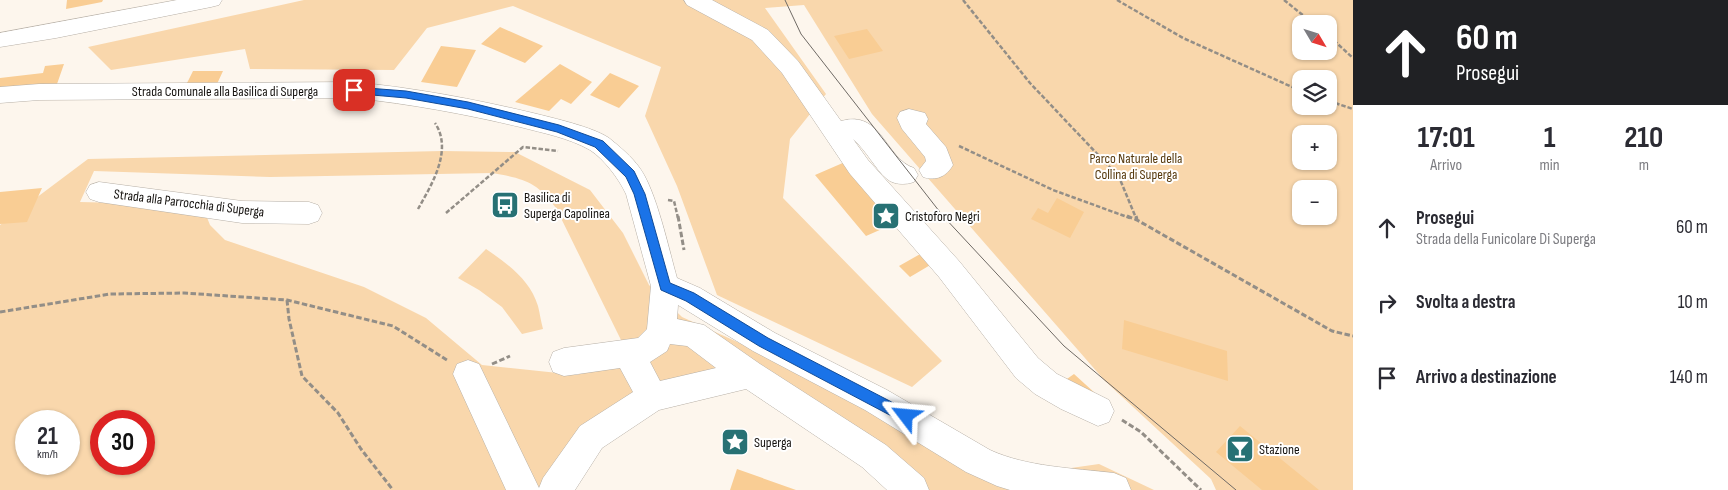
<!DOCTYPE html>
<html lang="it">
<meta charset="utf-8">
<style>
body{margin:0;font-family:"Sofia Sans Condensed",sans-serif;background:#f2f2f3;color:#2b2b33;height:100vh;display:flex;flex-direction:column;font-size:19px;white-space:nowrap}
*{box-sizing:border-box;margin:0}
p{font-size:16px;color:#7c7c81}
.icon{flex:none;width:28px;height:28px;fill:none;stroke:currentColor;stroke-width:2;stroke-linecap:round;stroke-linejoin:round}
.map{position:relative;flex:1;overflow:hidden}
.panel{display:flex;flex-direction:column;background:#fff;width:375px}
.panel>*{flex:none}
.guide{background:#202124;color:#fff;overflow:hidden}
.needle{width:32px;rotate:128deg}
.buttons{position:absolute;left:1292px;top:15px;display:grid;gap:10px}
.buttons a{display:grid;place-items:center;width:45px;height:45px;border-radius:10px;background:#fff;box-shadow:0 1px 4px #0004;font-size:25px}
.speed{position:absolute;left:15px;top:410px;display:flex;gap:10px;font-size:25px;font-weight:700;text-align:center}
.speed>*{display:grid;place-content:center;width:65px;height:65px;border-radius:50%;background:#fff;box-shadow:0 1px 4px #0004;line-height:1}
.speed small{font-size:12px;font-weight:400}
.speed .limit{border:8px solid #d22;background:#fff;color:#111}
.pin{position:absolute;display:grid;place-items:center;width:42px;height:42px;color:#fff;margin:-21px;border-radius:10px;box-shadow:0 2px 8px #0006}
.me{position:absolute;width:55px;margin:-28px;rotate:299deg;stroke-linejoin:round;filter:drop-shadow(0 0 4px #0008)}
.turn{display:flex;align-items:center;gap:18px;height:105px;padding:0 20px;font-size:22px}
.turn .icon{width:65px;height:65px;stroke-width:2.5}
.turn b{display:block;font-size:35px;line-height:42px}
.eta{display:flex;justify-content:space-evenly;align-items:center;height:85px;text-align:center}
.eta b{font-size:30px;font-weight:700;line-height:35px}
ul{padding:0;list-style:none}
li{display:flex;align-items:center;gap:15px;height:75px;padding:0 20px}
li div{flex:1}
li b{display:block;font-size:19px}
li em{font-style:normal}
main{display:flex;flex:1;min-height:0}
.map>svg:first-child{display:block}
.green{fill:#f9d7ac;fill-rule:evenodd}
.building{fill:#f9cd94}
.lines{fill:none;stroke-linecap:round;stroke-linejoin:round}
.minor-casing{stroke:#b7b0a7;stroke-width:1}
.path-far1{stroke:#938e87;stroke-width:2.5;stroke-dasharray:4.5 2;stroke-linecap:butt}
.path{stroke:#938e87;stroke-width:3;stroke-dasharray:5.5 2.5;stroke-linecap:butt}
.minor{fill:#fff;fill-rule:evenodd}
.tram{stroke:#6f6a65;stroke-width:1}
.route{fill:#1a73e8;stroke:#114b97}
.labels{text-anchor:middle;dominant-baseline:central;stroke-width:4;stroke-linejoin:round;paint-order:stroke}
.street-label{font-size:14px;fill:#15120f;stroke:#fff}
.park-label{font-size:14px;fill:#56390c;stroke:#fff}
.poi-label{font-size:14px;fill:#15120f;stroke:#fff;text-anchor:start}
</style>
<main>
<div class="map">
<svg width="1353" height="490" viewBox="0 0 1353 490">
<rect width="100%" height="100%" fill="#fdf6ed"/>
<path class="green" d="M304,0H1353V490H1216L1211,479L1105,381L872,114L804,5L765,8L826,94L790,139L783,198L942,361L912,387L717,295L677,186L645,116L661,67L513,6L427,28L394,70L250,69L245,49L111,70L88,47ZM1301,24H1329V51H1301ZM1301,79H1329V106H1301ZM1301,134H1329V161H1301ZM1301,189H1329V216H1301Z
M442,151L515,152L590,190L623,233L649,285L682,317L1029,474L1099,464L1154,490H912L749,374L652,397L555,490H0V225L88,159ZM94,171L270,177L493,173C525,179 537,182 556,208L621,340L610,360L577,375L482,365L426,318L364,287L225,240L210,225L202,205L80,202ZM26,421H69V464H26ZM101,421H144V464H101Z
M486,249C508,264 530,280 538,306C540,314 541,322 543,329L522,334L502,307L479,290L458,278Z"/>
<path class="building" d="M67,0H103L102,2L66,9Z
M500,27L543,46L525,63L481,44Z
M867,29L883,51L849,59L834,36Z
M441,46L476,50L457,87L421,82Z
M64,64L57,84L0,91V78L43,73L45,66Z
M560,64L592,82L571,104L561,99L549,111L515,102Z
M193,71H223L217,84L186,85Z
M610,73L639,86L619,108L590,95Z
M845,162L898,222L866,236L815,175Z
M42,188L27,222L0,224V192Z
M1057,198L1084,212L1070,238L1031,219L1038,208L1048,213Z
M922,253L932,264L910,277L899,266Z
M1124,320L1227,351L1228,381L1122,349Z
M1074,374L1096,394L1064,381Z
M1240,426L1319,490H1262L1216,452Z
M737,469L796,490H730Z"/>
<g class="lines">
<g class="minor-casing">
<path id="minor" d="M177,0H222L219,5L211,7L56,38L0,47V33Z
M684,0H712L768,30L798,61L841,121C882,109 885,159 914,168L918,175L914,182C906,185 894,185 887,179C875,169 867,151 853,139L868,160L959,261L1038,358L1057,374L1109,400L1114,411L1109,422L1098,426L1061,409L1035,394L1016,378L939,277L850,174L782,73L752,40L687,5Z
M354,82C415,88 474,99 533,113C553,118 593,127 609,138C619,146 632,157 639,167C656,189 669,250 677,278L700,288L775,333L887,390L990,450C1027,467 1073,468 1114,473L1126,478L1131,490H1010L997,486L966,472L865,410L753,351L678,305L677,319L704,325L760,364L886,445L924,478L929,490H887L862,467L746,389L659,410L602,448L575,490H506L453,374L457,364L468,360L479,364L539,488L543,478L580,426L633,392L620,368L564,376L553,372L549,362L553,352L564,348L638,338L647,329L651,286L626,194C619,179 604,159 590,150C569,138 543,133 520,127C465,114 411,104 354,98L39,100L0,103V87L39,84ZM670,344L687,346L716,368L660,381L650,362L667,351Z
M909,109L925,113L928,119L926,124L946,147L953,165C946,177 936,181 923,177L919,170L926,161L925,157L902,129L897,118L900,112Z
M99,182L242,201L309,202L318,205L322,213L318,221L309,224L242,223L99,202L90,199L86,192L90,185Z"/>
</g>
<path class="path-far1" d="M963,0L1030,83L1119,177L1136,218
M1117,0L1183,38L1301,91
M1284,0L1314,24
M1329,36L1353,58
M1329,101L1353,109
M959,146L1053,190L1130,218
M668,200L674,201L678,218
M418,209C432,184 453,150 435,123
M446,213L523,147L558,151"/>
<path class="path" d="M678,216L684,250
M1127,216L1137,220L1332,331L1353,336
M1136,216L1137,219
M287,300L289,319L302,376L338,413L361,449L393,490
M0,312L110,294L184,293L287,300L393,326L447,360
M492,364L510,356
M1122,420L1141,432L1201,490"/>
<use href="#minor" class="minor"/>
<path class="tram" d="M785,0L801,34L943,216L1064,346L1236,490"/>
</g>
<path class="route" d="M354,87L406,91L468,102L559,125L603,141L634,171L645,194L670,283L694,293L768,338L911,412L912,416L911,421L906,422L901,421L759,346L686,301L661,290L634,194L626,177L595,147L557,132L468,109L406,98L350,93V88Z"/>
<defs>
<g id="bus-square" transform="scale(1.4375)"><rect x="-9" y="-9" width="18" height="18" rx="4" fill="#277174" stroke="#fff"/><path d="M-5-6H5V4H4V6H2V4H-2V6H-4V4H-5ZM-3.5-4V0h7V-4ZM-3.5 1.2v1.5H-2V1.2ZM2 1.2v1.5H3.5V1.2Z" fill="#fff"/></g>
<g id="sight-square" transform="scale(1.4375)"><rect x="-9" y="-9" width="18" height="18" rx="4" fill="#277174" stroke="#fff"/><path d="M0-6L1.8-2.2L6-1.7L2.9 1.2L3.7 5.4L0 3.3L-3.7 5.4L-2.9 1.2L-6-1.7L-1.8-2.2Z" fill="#fff"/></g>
<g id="bar-square" transform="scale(1.4375)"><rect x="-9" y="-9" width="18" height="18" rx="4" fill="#277174" stroke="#fff"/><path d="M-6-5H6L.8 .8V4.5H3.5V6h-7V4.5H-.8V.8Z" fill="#fff"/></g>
</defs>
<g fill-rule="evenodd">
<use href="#bus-square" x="505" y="205"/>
<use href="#sight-square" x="886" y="216"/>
<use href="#sight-square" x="735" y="442"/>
<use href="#bar-square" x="1240" y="449"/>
</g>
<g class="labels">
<g class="street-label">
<text x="225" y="91">Strada Comunale alla Basilica di Superga</text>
<text transform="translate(189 203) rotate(7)">Strada alla Parrocchia di Superga</text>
</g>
<g class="park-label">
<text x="1136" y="158">Parco Naturale della<tspan x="1136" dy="16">Collina di Superga</tspan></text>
</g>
<g class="poi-label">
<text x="524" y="197">Basilica di<tspan x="524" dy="16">Superga Capolinea</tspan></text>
<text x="905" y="216">Cristoforo Negri</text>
<text x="754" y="442">Superga</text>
<text x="1259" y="449">Stazione</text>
</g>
</g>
</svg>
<div class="buttons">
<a><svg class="needle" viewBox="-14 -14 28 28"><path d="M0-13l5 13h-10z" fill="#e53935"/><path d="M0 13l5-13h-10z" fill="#7c7c81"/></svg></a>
<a><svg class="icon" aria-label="layers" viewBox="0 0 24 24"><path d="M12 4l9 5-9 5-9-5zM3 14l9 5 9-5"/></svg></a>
<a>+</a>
<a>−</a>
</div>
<div class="speed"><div>21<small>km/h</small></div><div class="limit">30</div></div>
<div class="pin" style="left:354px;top:90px;background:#d93025"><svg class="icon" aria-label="arrive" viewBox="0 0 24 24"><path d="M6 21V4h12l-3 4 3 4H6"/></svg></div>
<svg class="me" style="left:906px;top:416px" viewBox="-20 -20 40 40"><path d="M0-17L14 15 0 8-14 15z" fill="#1a73e8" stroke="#fff" stroke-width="4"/></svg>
</div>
<section class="panel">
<div class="guide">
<div class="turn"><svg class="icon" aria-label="ahead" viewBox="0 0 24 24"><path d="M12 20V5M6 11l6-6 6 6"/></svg><div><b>60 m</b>Prosegui</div></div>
</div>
<div class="eta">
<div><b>17:01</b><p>Arrivo</p></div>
<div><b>1</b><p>min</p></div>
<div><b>210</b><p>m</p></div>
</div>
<ul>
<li><svg class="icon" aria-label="ahead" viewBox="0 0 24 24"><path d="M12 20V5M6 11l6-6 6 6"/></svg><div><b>Prosegui</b><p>Strada della Funicolare Di Superga</p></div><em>60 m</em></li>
<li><svg class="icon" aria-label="right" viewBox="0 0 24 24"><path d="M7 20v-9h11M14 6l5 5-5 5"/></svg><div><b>Svolta a destra</b></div><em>10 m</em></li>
<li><svg class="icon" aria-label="arrive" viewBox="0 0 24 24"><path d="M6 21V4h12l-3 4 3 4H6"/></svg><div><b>Arrivo a destinazione</b></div><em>140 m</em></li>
</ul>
</section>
</main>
